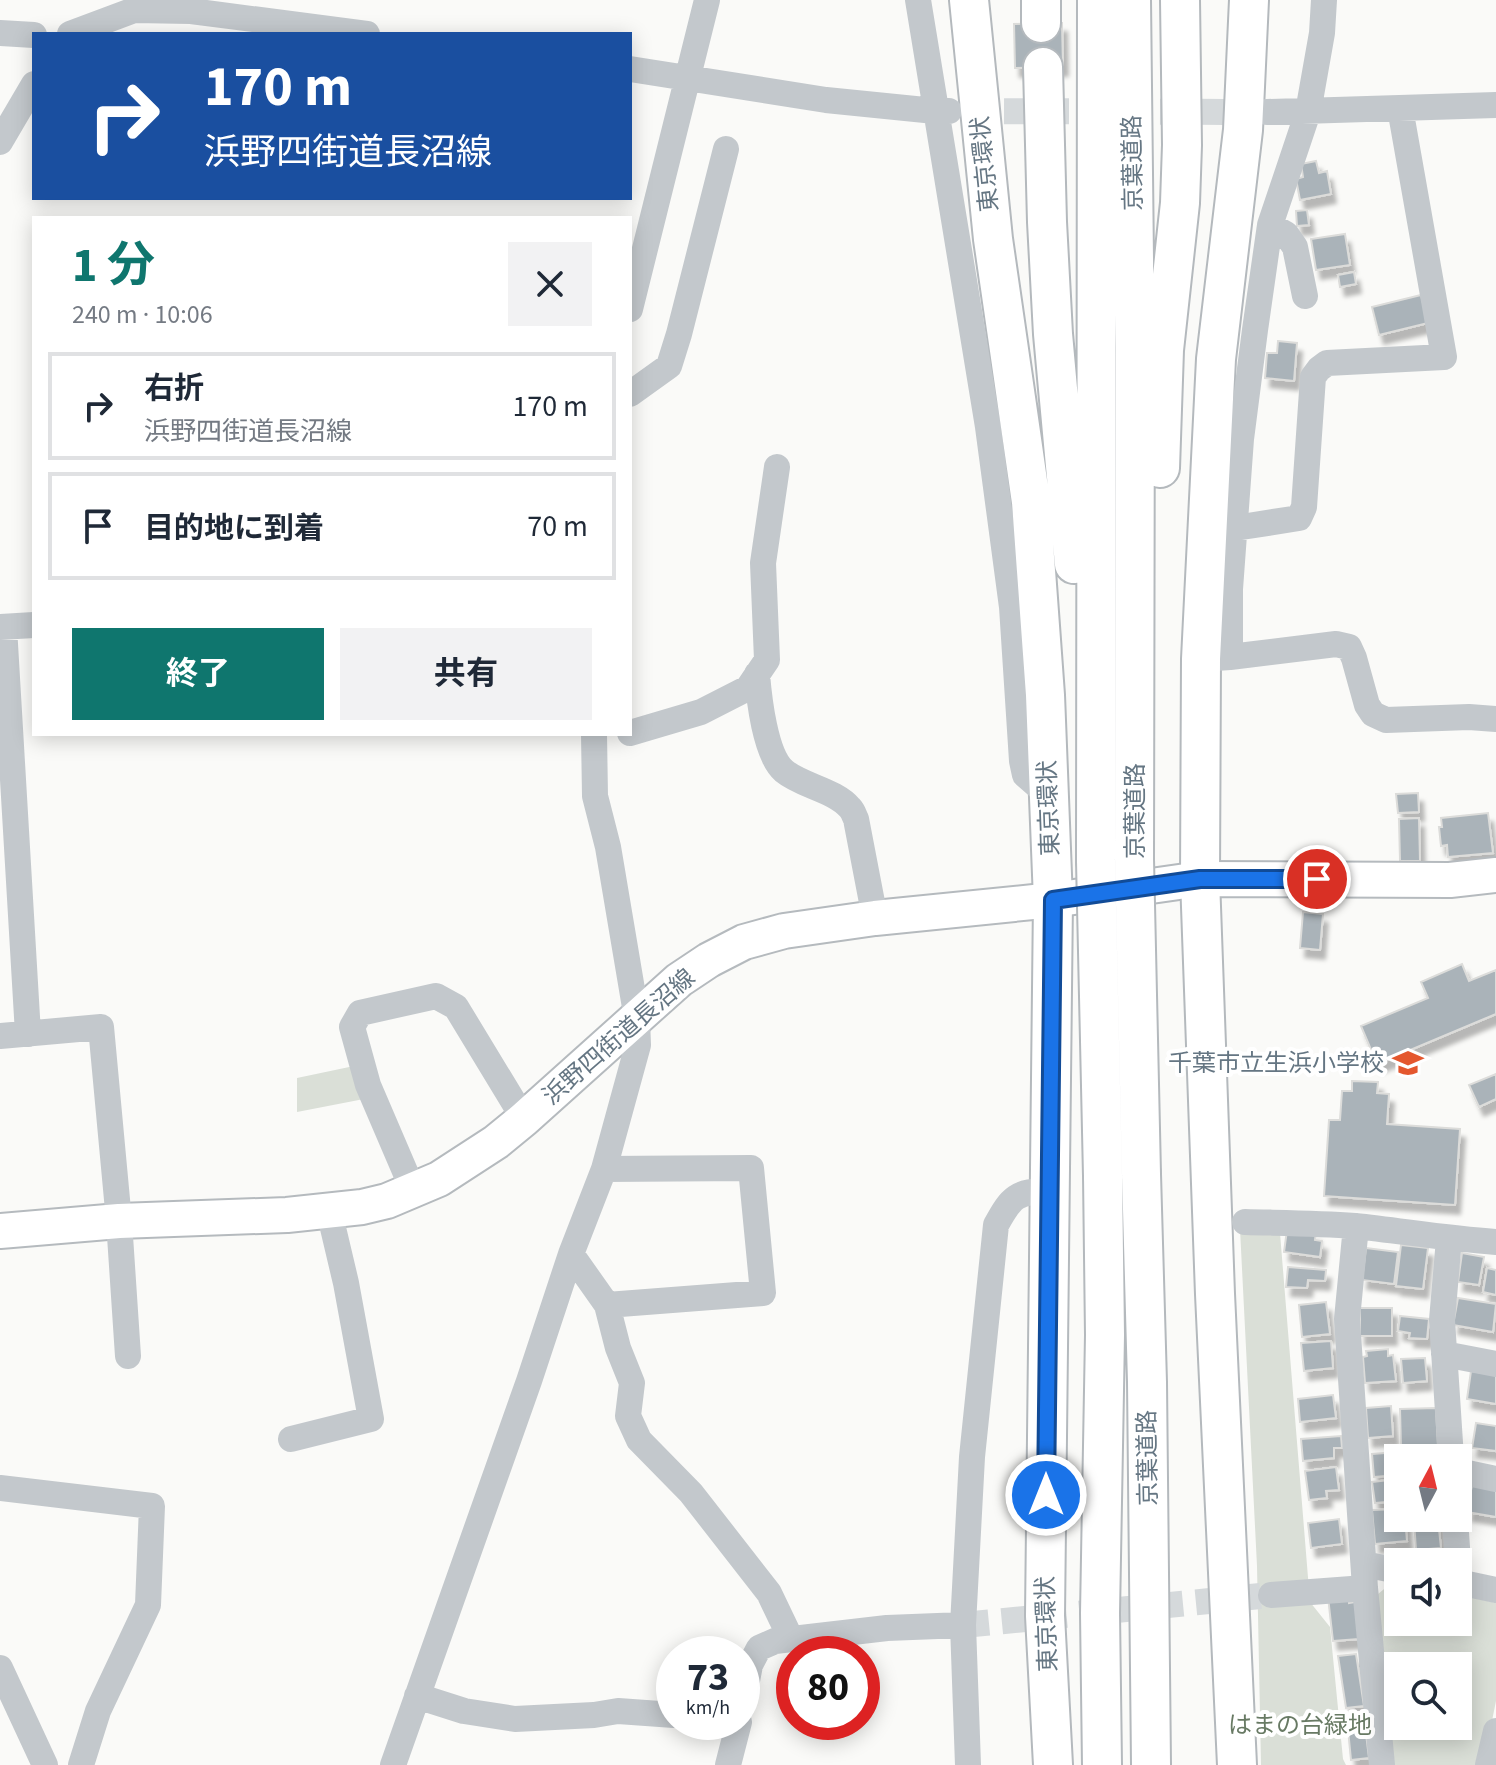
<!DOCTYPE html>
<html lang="ja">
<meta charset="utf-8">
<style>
body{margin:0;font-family:"Source Sans 3","Noto Sans JP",sans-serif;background:#f2f2f3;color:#1f2937;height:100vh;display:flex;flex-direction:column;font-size:30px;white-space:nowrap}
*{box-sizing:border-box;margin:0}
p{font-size:26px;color:#747a83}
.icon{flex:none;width:44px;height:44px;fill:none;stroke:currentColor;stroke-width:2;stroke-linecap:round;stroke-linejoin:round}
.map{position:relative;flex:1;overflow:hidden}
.sheet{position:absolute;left:32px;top:216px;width:600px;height:520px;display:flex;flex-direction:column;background:#fff;border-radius:0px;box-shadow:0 4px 20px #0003}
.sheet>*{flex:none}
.banner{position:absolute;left:32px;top:32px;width:600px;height:168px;border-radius:0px;box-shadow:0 4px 20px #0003;background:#1a4fa0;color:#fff;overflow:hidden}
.needle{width:52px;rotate:7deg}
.buttons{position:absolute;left:1384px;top:1444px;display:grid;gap:16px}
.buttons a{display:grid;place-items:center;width:88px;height:88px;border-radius:0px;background:#fff;box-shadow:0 4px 20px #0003;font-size:40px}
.speed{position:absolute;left:656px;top:1636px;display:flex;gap:16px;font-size:40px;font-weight:700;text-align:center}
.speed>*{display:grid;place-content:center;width:104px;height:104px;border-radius:50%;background:#fff;box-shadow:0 4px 20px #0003;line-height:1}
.speed small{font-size:20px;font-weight:400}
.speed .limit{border:12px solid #d22;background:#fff;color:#111}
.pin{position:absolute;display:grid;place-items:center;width:68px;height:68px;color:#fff;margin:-34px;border:4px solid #fff;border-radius:50%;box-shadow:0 2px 8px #0007}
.me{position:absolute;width:88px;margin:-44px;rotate:0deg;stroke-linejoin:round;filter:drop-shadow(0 0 6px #0008)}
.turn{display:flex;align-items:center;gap:28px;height:168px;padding:0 40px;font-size:36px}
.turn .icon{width:104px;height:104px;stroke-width:2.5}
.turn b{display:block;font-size:56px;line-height:68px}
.round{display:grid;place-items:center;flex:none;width:84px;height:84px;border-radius:0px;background:#f2f2f3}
.overview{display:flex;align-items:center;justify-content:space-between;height:136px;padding:0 40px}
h1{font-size:48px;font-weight:700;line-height:60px;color:#0f766e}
.action{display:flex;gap:16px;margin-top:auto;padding:16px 40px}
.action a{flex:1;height:92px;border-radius:0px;background:#0f766e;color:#fff;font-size:32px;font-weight:700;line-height:92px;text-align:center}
.action a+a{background:#f2f2f3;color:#1f2937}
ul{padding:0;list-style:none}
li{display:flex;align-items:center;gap:24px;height:108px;margin:0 16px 12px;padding:0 24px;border:4px solid #e0e1e3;border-radius:0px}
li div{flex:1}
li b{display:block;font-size:30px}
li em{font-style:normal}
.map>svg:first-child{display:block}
.green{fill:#dadfd7;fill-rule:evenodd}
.building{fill:#aab3b9;stroke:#dcdcda;stroke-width:2;filter:url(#shadow)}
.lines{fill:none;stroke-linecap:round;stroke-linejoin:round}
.minor-tunnel{stroke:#d5d9db;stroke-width:26;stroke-dasharray:26 13;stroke-linecap:butt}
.major-casing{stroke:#b5babe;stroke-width:38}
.highway-casing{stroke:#b4b9bd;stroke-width:42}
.minor{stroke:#c3c8cc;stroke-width:26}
.major{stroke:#fff;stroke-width:34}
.highway{stroke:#fff;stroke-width:38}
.highway-bridge-casing{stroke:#b4b9bd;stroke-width:42;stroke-linecap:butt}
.highway-bridge{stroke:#fff;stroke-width:38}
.route-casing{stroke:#114b97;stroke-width:20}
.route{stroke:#1a73e8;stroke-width:14}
.labels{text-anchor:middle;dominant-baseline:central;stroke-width:8;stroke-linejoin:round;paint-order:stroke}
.street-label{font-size:24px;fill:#657683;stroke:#fff}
.poi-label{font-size:24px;fill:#657683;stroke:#fff;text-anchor:end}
.park-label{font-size:24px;fill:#687a64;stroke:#fff}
</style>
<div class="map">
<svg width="1496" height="1765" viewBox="0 0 1496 1765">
<defs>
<filter id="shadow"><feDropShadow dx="5" dy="9" stdDeviation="2" flood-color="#0004"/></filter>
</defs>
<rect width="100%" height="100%" fill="#fafaf8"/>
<path class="green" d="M354,1066L364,1099L297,1112V1078Z
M1240,1229L1280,1233L1310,1602L1330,1627L1343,1759L1346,1765H1261L1257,1566Z
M1395,1580H1398V1622H1458V1594L1496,1603V1701L1483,1765H1388L1372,1599ZM1398,1666H1458V1726H1398Z"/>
<path class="building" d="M1062,23L1063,67L1015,68L1014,24Z
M1316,161L1319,173L1327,171L1331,194L1300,200L1296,179L1303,177L1301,164Z
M1307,210L1309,225L1297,226L1296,211Z
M1345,234L1350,265L1316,270L1311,239Z
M1354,272L1356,284L1340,287L1338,275Z
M1421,295L1428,323L1379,335L1372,307Z
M1278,341L1297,343L1294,381L1265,378L1267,353H1277Z
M1418,793L1419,812L1398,813L1396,794Z
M1488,813L1493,853L1448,857L1447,845L1441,846L1439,827H1442L1441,818Z
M1419,818L1420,861H1400L1399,819Z
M1303,912L1323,914L1320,950L1300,948Z
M1462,964L1469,981L1496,970V1014L1377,1064L1361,1026L1428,998L1421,982Z
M1496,1074V1099L1479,1107L1469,1085Z
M1352,1081L1378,1082L1377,1093L1389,1094L1387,1124L1460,1129L1455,1205L1324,1196L1329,1120H1340L1342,1091H1352Z
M1287,1230L1316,1233L1315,1240L1322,1241L1320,1257L1284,1252Z
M1401,1245L1428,1248L1423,1289L1396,1286Z
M1366,1248L1398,1252L1394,1284L1362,1280Z
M1462,1253L1484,1257L1479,1285L1458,1282Z
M1288,1267L1326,1270L1325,1281L1308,1280L1307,1288L1286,1287Z
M1487,1268L1496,1270V1295L1483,1292Z
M1458,1298L1496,1304L1493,1332L1453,1325Z
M1326,1302L1330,1334L1302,1337L1299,1305Z
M1360,1308H1392V1336H1360Z
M1400,1316L1429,1319L1427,1339L1409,1338L1410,1333L1398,1331Z
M1331,1341L1333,1368L1304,1371L1301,1343Z
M1388,1349V1356L1393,1355L1396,1381L1365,1383L1363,1357L1367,1356L1366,1351Z
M1425,1358L1427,1381L1403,1383L1401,1359Z
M1471,1371L1496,1375V1404L1467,1399Z
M1333,1395L1336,1418L1300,1422L1298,1399Z
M1391,1406L1393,1436L1368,1438L1366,1408Z
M1436,1408L1438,1446L1401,1448L1400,1409Z
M1476,1423L1496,1426V1451L1472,1448Z
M1341,1436L1342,1448H1334V1458L1303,1461L1301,1439Z
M1398,1452V1475L1374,1477L1372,1454Z
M1336,1467L1339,1490L1326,1491L1327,1498L1309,1500L1305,1471Z
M1398,1479V1501L1375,1503L1372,1482Z
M1472,1485L1496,1488V1517L1467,1512Z
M1398,1509V1518H1405L1407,1541L1375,1544L1372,1510Z
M1339,1519L1342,1544L1311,1548L1308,1523Z
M1438,1520L1441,1548L1416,1550L1414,1521Z
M1349,1595V1603L1355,1602L1359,1639L1333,1641L1328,1597Z
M1356,1654L1364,1706L1346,1708L1338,1656Z
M1364,1718L1369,1758L1351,1760L1347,1719Z"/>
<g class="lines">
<path class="minor-tunnel" d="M965,111L1258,112
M963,1625L1271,1595"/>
<g class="major-casing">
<path id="major" d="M0,1231L119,1221L287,1215L362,1207L387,1201L439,1179L496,1142L524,1119L679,980L709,960L744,942L784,931L875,918L1053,900L1200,879L1450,880L1496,875"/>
</g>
<g class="highway-casing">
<path id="highway" d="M969,0L993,239L1031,502L1045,695L1053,900L1045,1616L1053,1765
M1041,0V23
M1131,0L1135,346L1134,859
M1043,67L1047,222L1053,334L1074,564
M1160,468L1164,350L1180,203L1182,145L1180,0
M1096,861L1097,0
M1141,1174L1147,1382L1151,1765
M1102,1765L1100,1613L1105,1335L1103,1176
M1237,1765L1215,1294L1200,879L1201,659L1216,359L1243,130L1249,0"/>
</g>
<path class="minor" d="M918,0L988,427L1012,607L1022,761L1025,775L1048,795
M0,33L34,35
M70,34L134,10L191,11L367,34
M630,69L826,100L935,111H949
M1267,112L1496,105
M0,142L34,84
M1270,225L1286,234L1295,247L1305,296
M630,309L707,0
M630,394L669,366L679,334L726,149
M1235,528L1299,518L1304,507L1313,377L1319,369L1327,363L1444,357L1400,108
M0,627L34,625
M4,627L28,1034
M1230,657L1336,644L1349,647L1354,658L1367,705L1373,714L1386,720L1469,717L1496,719
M1201,659L1230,657V589L1241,439L1255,330L1270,225L1308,112L1322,33L1324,0
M757,674C759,698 765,755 784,771C802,786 835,790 850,808C853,811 854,815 856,819L875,918
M630,733L701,712L748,688L767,660L763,563L777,467
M0,1036L101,1027L119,1221L128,1356
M413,1190L368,1085L352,1027L360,1013L436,996L456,1007L524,1119
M1245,1222C1281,1223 1318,1223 1355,1226C1402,1231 1449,1239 1496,1242
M1356,1226L1347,1319L1365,1588L1382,1765
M1449,1239L1442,1320L1451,1458
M571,1254L607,1305L763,1293L751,1168L604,1169
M607,1305L618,1348L632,1383L628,1416L639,1440L691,1493L769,1593L791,1639
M1444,1354L1496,1364
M291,1439L371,1419L346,1283L329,1211
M1458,1471L1496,1479
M0,1488L152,1506L148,1605L98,1711L81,1765
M1455,1518L1458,1562
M1364,1564L1398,1571
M1458,1582L1496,1590
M1271,1595L1365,1588
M0,1668L45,1765
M417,1696L464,1711L515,1719L594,1715L618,1711L674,1715
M742,1707L750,1665L759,1648L775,1641L887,1628L963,1625
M393,1765L529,1381L571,1254L604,1169L638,1045L637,1019L608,847L595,796L594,734
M728,1765L739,1722
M968,1765L963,1625L972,1457L996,1225C1011,1197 1017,1191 1049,1191
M1488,1765L1496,1731"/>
<use href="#major" class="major"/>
<use href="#highway" class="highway"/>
<g class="highway-bridge-casing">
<path id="highway-bridge" d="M1134,859L1141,1174
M1096,861L1103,1176"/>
</g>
<use href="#highway-bridge" class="highway-bridge"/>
</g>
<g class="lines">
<g class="route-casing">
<path id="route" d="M1046,1495L1053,900L1200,879H1317"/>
</g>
<use href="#route" class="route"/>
</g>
<defs>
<g id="school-bare" transform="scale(2.4)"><path d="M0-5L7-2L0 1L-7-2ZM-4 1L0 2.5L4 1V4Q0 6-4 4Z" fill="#e4572e" stroke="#fff" stroke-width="2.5" paint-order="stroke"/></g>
</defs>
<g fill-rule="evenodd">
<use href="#school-bare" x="1408" y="1063"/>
</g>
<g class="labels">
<g class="street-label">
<text transform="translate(1133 163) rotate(-91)">京葉道路</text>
<text transform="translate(985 164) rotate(-96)">東京環状</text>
<text transform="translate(1049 808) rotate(-92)">東京環状</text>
<text transform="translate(1135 811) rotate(-90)">京葉道路</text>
<text transform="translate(619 1037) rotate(-41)">浜野四街道長沼線</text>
<text transform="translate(1148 1458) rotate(-91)">京葉道路</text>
<text transform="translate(1047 1624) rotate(-92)">東京環状</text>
</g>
<g class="poi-label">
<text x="1384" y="1063">千葉市立生浜小学校</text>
</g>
<g class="park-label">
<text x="1300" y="1725">はまの台緑地</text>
</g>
</g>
</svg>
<div class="buttons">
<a><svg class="needle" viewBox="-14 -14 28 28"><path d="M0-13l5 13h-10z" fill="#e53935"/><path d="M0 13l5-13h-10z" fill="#747a83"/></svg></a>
<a><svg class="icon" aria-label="sound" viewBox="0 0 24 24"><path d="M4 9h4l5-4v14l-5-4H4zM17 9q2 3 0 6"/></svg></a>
<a><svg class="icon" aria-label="search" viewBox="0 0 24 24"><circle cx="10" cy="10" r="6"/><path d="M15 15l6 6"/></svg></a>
</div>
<div class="speed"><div>73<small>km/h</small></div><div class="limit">80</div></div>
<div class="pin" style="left:1317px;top:879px;background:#d93025"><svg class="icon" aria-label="arrive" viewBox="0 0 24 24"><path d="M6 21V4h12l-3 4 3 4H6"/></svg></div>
<svg class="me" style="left:1046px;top:1495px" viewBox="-20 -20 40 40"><circle r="17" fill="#1a73e8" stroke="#fff" stroke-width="3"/><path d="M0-11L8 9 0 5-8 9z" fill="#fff"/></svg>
<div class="banner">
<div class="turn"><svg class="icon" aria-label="right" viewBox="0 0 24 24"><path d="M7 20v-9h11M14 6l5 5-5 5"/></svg><div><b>170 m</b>浜野四街道長沼線</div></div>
</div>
<section class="sheet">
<div class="overview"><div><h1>1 分</h1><p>240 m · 10:06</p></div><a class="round"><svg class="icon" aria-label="close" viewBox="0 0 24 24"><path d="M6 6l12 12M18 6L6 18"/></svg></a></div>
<ul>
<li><svg class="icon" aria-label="right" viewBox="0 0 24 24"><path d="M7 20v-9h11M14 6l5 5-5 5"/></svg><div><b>右折</b><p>浜野四街道長沼線</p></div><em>170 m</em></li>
<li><svg class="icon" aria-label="arrive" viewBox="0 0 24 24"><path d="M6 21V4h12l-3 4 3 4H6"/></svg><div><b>目的地に到着</b></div><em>70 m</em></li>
</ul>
<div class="action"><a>終了</a><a>共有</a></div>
</section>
</div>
